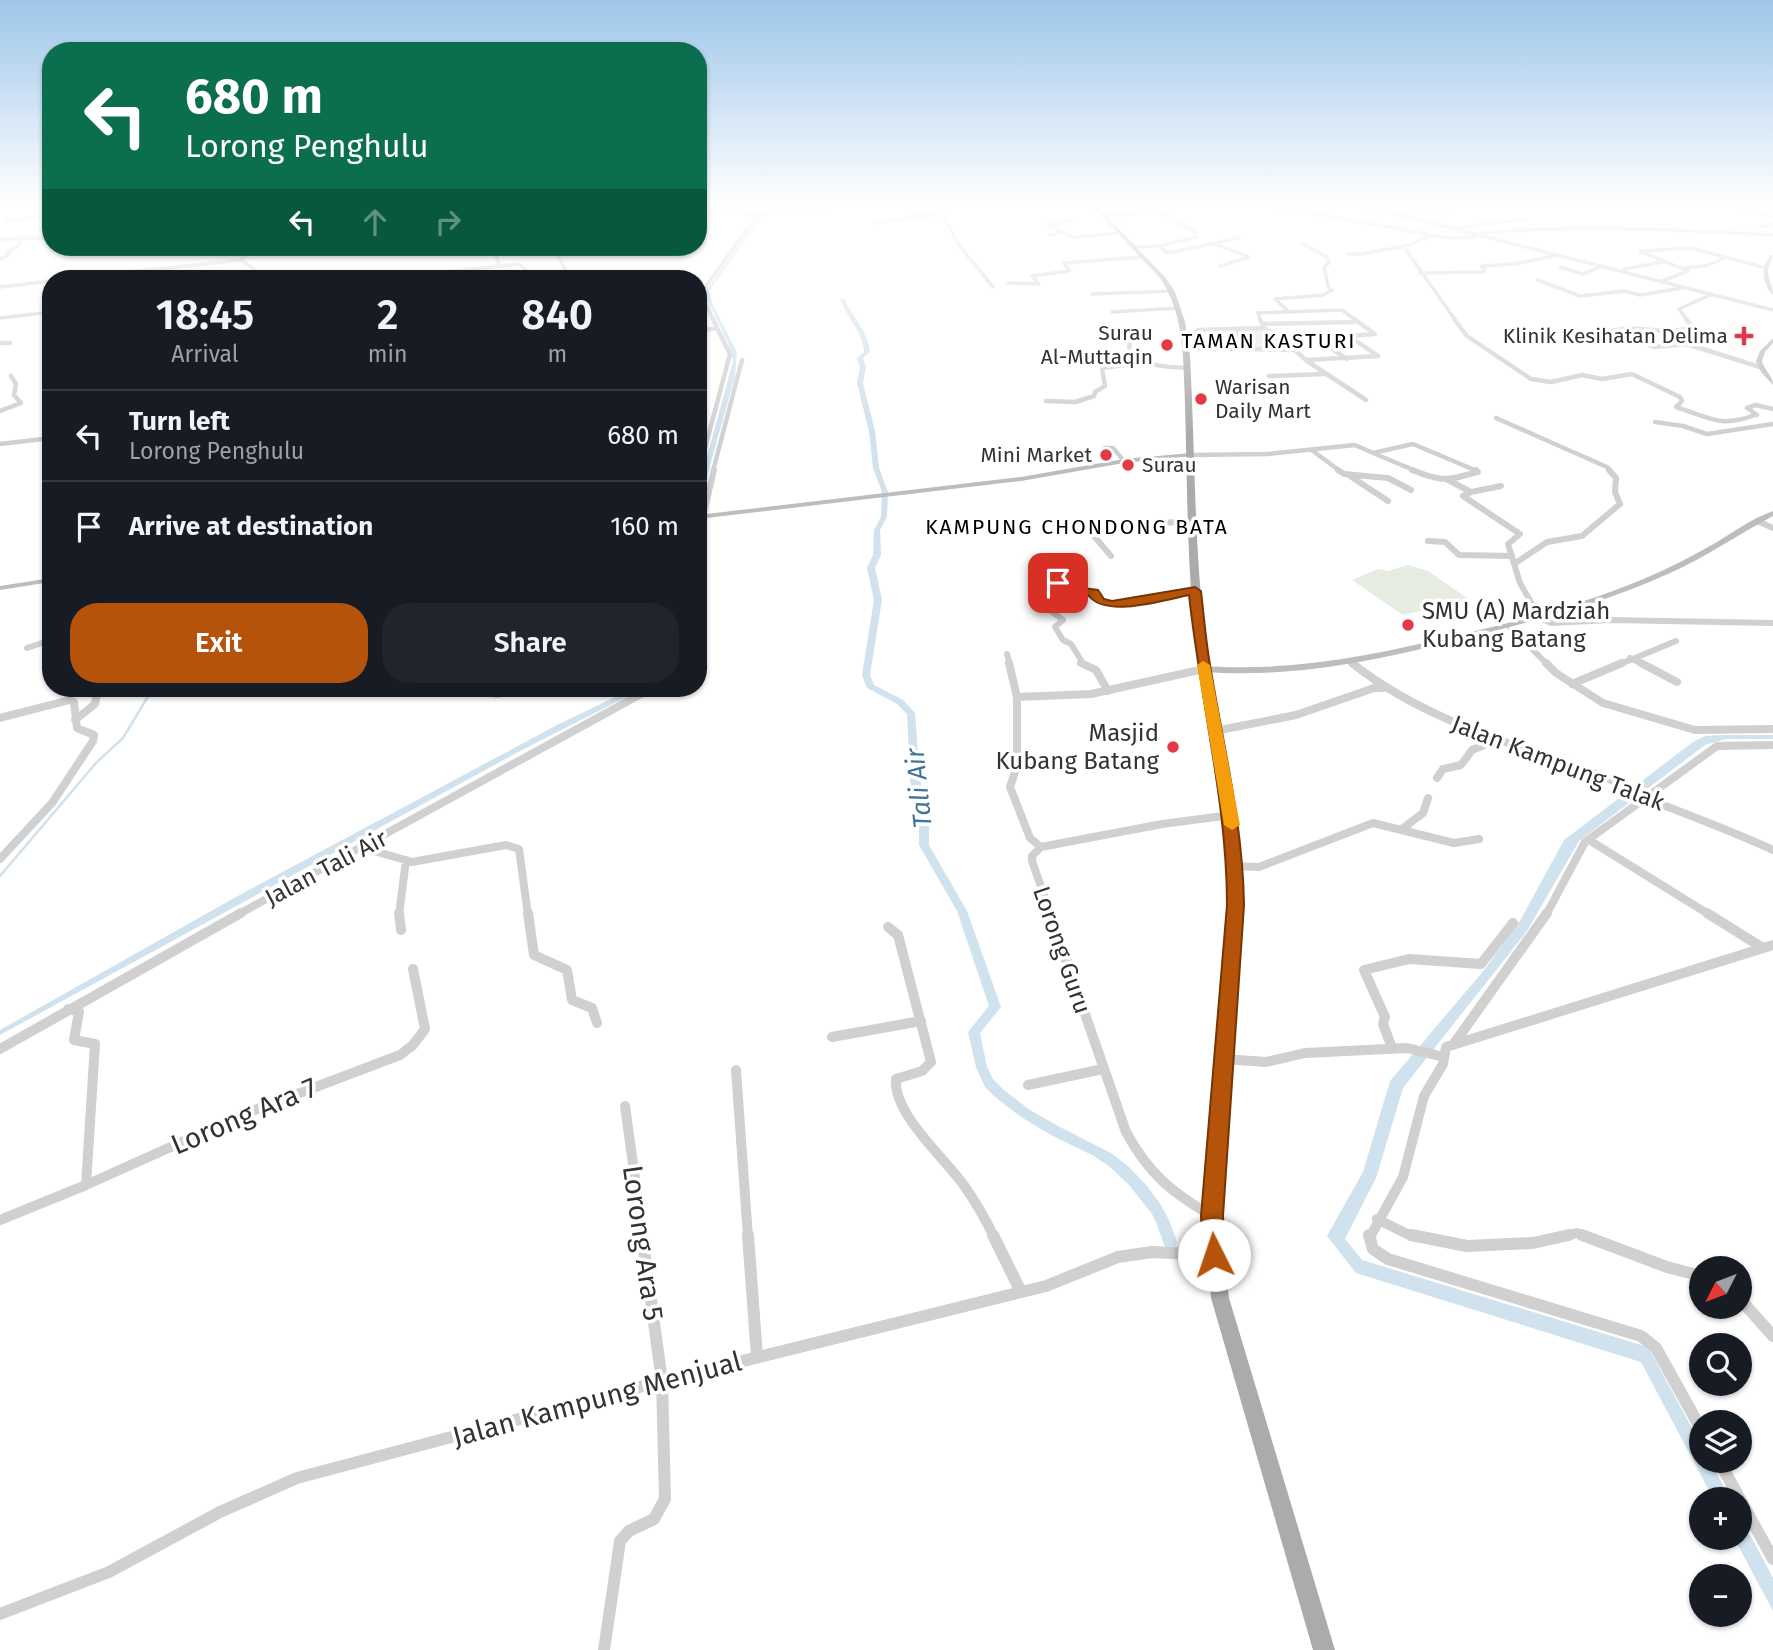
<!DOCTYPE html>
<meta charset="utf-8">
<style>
body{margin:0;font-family:"Fira Sans",sans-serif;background:#20242c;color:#f1f3f6;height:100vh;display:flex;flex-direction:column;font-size:26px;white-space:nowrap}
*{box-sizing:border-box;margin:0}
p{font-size:23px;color:#9ea1a6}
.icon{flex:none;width:38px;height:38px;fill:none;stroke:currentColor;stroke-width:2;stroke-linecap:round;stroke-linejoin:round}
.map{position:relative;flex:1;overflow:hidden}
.side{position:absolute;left:42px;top:270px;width:665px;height:427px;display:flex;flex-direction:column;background:#171b24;border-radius:28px;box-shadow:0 2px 5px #0004}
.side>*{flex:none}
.guide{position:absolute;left:42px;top:42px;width:665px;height:214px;border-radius:28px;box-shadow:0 2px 5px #0004;background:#0b6e4f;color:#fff;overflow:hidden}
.needle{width:46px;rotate:228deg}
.tools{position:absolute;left:1689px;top:1256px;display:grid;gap:14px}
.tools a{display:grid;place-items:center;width:63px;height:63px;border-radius:50%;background:#171b24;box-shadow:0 2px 5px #0004;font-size:35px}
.pin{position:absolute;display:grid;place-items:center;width:60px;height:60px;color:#fff;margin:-30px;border-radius:14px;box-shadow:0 4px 10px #0006}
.me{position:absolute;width:77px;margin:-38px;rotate:356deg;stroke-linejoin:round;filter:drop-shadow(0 0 5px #0008)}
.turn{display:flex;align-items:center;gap:24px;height:147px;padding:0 28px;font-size:32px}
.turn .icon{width:91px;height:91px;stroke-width:2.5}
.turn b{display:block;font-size:49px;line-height:60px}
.lanes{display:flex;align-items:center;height:66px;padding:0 28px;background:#0003;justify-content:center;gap:35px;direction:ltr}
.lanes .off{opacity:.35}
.eta{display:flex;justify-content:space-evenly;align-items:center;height:119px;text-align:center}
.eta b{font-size:42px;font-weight:600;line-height:49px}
.button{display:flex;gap:14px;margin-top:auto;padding:14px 28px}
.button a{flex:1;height:80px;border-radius:28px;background:#b45309;color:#fff;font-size:28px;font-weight:600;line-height:80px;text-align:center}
.button a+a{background:#20242c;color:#f1f3f6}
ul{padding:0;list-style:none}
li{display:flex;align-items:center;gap:21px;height:91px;padding:0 28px;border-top:2px solid #363941}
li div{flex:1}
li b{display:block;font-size:26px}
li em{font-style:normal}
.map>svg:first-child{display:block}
.green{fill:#e6ecdf}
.water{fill:#cfe2ee}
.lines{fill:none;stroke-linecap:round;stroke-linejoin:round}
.stream{stroke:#cfe2ee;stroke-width:2.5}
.canal{fill:#cfe2ee;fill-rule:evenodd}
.street-far5{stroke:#d0d0d0;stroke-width:3.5}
.street-far4{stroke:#d0d0d0;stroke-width:4.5}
.street-far3{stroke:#d0d0d0;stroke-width:6}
.street-far2{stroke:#d0d0d0;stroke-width:8}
.street-far1{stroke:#d0d0d0;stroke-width:10}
.street{stroke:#d0d0d0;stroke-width:12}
.secondary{fill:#bdbdbd;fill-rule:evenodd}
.primary{fill:#ababab;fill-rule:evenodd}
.route{fill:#b45309;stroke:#753606;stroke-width:2}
.slow{fill:#f59e0b}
.poi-dot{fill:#e63946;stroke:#fff;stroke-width:2.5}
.labels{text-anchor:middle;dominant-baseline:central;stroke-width:7;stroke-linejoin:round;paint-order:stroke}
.far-poi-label{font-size:21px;fill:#333;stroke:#fff;text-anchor:end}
.far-neighbourhood-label{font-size:21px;letter-spacing:2px;fill:#000;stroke:#fff}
.poi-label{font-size:24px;fill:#333;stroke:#fff;text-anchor:start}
.street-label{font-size:24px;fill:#333;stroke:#fff}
.water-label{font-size:26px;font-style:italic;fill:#3f7597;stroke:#fff}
.near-street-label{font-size:28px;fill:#333;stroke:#fff}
</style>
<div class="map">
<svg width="1773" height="1650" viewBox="0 0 1773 1650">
<rect width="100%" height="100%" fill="#fff"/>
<path class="green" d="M1264,328L1296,350L1240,349L1236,329Z
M1408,565L1428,571L1470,600L1403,615L1352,580L1378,569L1388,571Z"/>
<path class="water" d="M760,215H764L709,291L714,307L737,352L735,376L698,509V490L733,361L728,343L704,293Z
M634,688H644L520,751L0,1035V1030L236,897L557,725Z
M1723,735H1773V739H1726L1705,745L1579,841L1527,931L1403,1088L1376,1178L1345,1239L1362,1260L1648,1347L1701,1445V1461H1710L1731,1500H1714L1641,1362L1356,1273L1327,1236L1363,1172L1390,1081L1485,969L1521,919L1564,840L1693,742L1705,736Z
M1740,1516L1773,1578V1611L1734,1538H1740Z"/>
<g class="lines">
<path class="stream" d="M0,876L96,763L123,738L153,688"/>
<path class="canal" d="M840,298L844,299C853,317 868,331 870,352L863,358L866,367L863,383L875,431L879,468L888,492L887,517L880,530L881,555L875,568L882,600L870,675L874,685L903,700L915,713L920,780L929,816V845L967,911L1001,1007L980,1033L987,1067L993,1079L1004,1090L1030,1110L1060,1127L1111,1153L1129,1167L1147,1186L1161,1205L1169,1220L1177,1242L1175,1247L1170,1248L1165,1247L1156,1222L1152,1214L1129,1185L1110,1167L1094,1156L1051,1135L1021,1117L995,1097L985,1087L976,1067L968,1032L989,1006L957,911L919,845V816L910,780L907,714L897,704L867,688L862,675L874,600L867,568L873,555L874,530L881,517L882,492L873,468L869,431L857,383L860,367L857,358L864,352C863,330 845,317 840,298Z"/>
<path class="street-far5" d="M937,203L958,244L993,287
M1256,203L1448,238L1477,237
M1353,203L1773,310
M1729,203L1773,217
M996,204L1043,203
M1376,207L1392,203
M1152,208L1167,203
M698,212L766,214L861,203
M909,214L941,211
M1402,214L1449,208
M1103,216L1157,212
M5,221L51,216
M875,223L943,214
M1761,227L1773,225
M1459,228L1525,219
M1062,232L1049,225L1073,220
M1482,233C1578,224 1676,230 1773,235
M1050,235L1062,232L1075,237L1120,233
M1432,235L1404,247L1456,321
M0,239L51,238
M1215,244L1249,257L1220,266
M1159,246L1166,252H1173L1239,238
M246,247V253L241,260L253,268L255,274L252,278
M494,247L499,266
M553,247L570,278
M1133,247L1159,246L1197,237L1193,230L1152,208
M1640,251L1691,248L1766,268
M1642,252L1688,271
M246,253L293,247
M1347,254H1362L1406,246
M0,259L9,255L7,253L19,245L20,238
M1560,267L1583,274L1603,266
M1684,268L1705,266L1725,258
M1624,269L1663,262
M445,272L519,264L525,269
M1420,273L1483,272L1485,270L1481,266L1514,264L1554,256
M103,275L241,260
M1538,280L1580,296L1624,291L1640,295L1682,288
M1662,281L1688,271
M1008,283L1039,284L1032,276L1069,271L1064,263L1142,257
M0,287L51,281
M1092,294L1172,291
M1288,311L1275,299L1323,295L1332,290L1328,286L1324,267L1329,263L1327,257L1302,243
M1112,312L1179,308
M0,318L51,312
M714,321L701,293L758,214
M1261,321L1258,313L1342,310L1357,321
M1688,321L1679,309L1710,295"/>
<path class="street-far4" d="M713,319L717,328
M1260,319L1264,328L1281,338
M1454,319L1467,336L1531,379L1551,382L1582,375L1602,379L1632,374L1680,397L1682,401L1676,407C1710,418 1720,428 1755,415
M1686,319L1693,328L1665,332L1687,344L1760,367
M1263,324L1357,322
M1236,329L1240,349
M698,331L717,328L730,354L699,471
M1664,331L1628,328L1612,331L1654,347L1687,344
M1130,333L1129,354C1147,366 1166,367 1187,368
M1349,336L1378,356L1306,360L1281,338Z
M1351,336L1375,334L1354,319
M1315,337L1347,359
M0,343H10
M1185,348L1296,350
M1197,348L1194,333L1198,330L1264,328
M1307,361L1366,400
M1269,376L1325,374
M1046,401L1075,402L1094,396L1095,392L1105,386L1102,368L1140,363
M0,411L21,403L14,395L16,384L11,376
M1757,415L1747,408L1756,405L1773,409
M1496,418L1607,467L1610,471
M1655,422L1683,426L1707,434L1773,424
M0,444L51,438
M1105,448H1113L1124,461
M1313,451L1340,471
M1373,453L1416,471
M1373,453L1413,444L1477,471
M1191,455L1268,454L1355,445L1373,453
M713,471L742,360"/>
<path class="street-far3" d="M1338,470L1344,474L1388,478L1411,490
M1412,470C1443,482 1446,481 1478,472L1476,470
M1350,476L1388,501
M698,477L700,470
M1448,480L1471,492L1463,496L1520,534L1508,544L1520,583L1540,618L1551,623L1611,620L1773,623
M1471,492L1501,486
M1757,521L1773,528
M698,539L714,470
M1428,541L1445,542L1459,555L1512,556
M1111,556L1094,536L1095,533L1144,523L1193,522
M1514,564L1547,542L1582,536L1620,504L1615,492L1616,478L1609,470
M1049,571L1063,585L1093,593L1100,601L1112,604L1195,591
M1051,611L1063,620L1055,627L1063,640L1071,644L1084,665
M1509,626L1548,665
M27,648L51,640
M1007,654L1010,665
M1630,658L1644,665
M1351,663L1354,665
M1618,665L1676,641"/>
<path class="street-far2" d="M1009,663L1017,697V766L1010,787L1030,838L1041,847
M1081,663L1096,670L1108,691
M1352,663C1425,721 1516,745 1602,776C1619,782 1633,794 1650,800C1691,816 1732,831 1773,850
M1546,663L1556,673L1603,703L1695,730L1773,729
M1641,663L1677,682
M1572,684L1622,663
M497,688V694
M393,690L402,688
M1017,697L1091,694L1204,669
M0,718L70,700L74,702L77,728L94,735L93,741L52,803L0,859
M75,720L95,704L98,688
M1215,731L1296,715L1374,688H1383
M1437,778L1443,769L1461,765L1472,750L1487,744L1489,735
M1402,829L1423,813L1428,798
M1589,840L1710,915
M1041,847L1032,856V861L1051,915
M1041,847L1162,824L1231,815
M364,848L412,862L506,845L519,849L528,915
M1235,866L1259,867L1373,823L1454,843L1479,839
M237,915L652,688
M399,915L406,860
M1546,915L1585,842L1717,746L1773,745"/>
<path class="street-far1" d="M399,913L401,930
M528,913L534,955L567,970L572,1000L592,1008L597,1023
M1050,913L1126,1132C1149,1174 1171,1192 1212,1216
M1707,913L1763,948
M888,927L898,935L931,1062L922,1071L896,1079C893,1113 943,1157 963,1184C975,1201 985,1218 994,1237
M68,1009L79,1012L74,1040L95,1044L86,1185
M832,1037L921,1021
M1453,1045L1547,913
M1392,1048L1383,1024L1385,1017L1364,970L1409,959L1481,964L1513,923
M0,1049L241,913
M1224,1059L1266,1062L1305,1053L1407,1048L1444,1057
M736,1070L748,1237
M1028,1085L1103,1069
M625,1106L643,1237
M1377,1219L1407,1234L1420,1237
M0,1220L86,1185L242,1115L400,1055L413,1045L425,1029L413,969
M1370,1237L1403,1177L1424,1096L1443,1064L1446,1047L1773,945
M1561,1237L1577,1233L1586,1237"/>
<path class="street" d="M748,1235L757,1357
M993,1235L1021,1292
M1369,1235L1373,1249L1388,1259L1641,1336L1656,1348L1701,1429
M1411,1235L1467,1246L1533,1243L1569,1235
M1582,1235L1667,1267L1701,1276
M1740,1299L1773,1336
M1719,1461L1773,1559
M0,1614L109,1572L220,1512L297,1478L662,1381L1046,1286L1118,1257L1152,1252L1214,1255
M604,1650L620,1541L629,1531L654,1519L665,1499L662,1381L642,1235"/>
<path class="secondary" d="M1771,255H1773C1772,260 1768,265 1768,271C1768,280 1773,286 1773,295C1762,283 1760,268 1771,255Z
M1773,338V343L1765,352L1762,361C1764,370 1773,376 1773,385L1761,372L1756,361L1760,351Z
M1191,453L1194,455L1193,456L1124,463L1021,481L698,519V515L1021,477L1124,459Z
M1773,511V516C1739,534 1706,557 1670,573C1604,603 1533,622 1462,639C1374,661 1296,678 1204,672L1200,669L1204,666C1296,672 1374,655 1462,634C1523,620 1583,604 1641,580C1667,569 1693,556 1717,542C1735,531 1753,518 1773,511Z
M51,578V582L0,590V586Z"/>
<path class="primary" d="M1089,203H1094L1165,277L1175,292L1185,322L1190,356C1195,449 1194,544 1205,637C1216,727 1239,814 1242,905L1220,1216L1229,1298L1335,1650H1313L1211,1298L1204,1216L1228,905C1226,814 1204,727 1195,637C1185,544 1188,449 1183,356C1181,328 1176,303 1161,279Z"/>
</g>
<linearGradient id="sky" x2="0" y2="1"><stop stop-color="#9ec6ea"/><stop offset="0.47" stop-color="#fff"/><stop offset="1" stop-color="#fff" stop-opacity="0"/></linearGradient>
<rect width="1773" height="434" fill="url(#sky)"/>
<path class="route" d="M1058,579L1075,587L1098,590L1104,599L1112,601L1195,587L1201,591C1204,617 1206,644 1211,671C1224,749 1243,825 1244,905L1223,1216L1225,1255L1222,1263L1214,1266L1206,1263L1203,1255L1201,1216L1227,905C1227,801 1200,699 1189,595C1164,600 1106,618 1089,596C1075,594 1062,593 1052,583Z"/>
<path class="slow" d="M1203,661L1210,665L1240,825L1232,830L1224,825L1197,665Z"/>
<g class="poi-dot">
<path d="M1740.5 325.5h7v7h7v7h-7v7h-7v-7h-7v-7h7z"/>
<circle cx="1167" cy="345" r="7"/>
<circle cx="1201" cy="399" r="7"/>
<circle cx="1106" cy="455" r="7"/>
<circle cx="1128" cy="465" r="7"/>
<circle cx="1408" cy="625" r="7"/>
<circle cx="1173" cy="747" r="7"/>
</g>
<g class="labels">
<g class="far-poi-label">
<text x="1153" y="333">Surau<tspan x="1153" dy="24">Al-Muttaqin</tspan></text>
<text x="1728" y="336">Klinik Kesihatan Delima</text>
<text x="1215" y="387" text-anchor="start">Warisan<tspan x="1215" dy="24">Daily Mart</tspan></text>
<text x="1092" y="455">Mini Market</text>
<text x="1142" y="465" text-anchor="start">Surau</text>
</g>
<g class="far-neighbourhood-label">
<text x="1269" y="341">TAMAN KASTURI</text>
<text x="1077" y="527">KAMPUNG CHONDONG BATA</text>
</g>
<g class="poi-label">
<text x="1422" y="611">SMU (A) Mardziah<tspan x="1422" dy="28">Kubang Batang</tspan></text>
<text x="1159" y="733" text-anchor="end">Masjid<tspan x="1159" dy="28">Kubang Batang</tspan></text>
</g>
<g class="street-label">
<text transform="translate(1558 763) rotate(21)">Jalan Kampung Talak</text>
<text transform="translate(326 868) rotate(-28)">Jalan Tali Air</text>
<text transform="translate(1062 950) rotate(71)">Lorong Guru</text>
</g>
<g class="water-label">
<text transform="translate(919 788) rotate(-96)">Tali Air</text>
</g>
<g class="near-street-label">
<text transform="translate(244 1116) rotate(-23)">Lorong Ara 7</text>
<text transform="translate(643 1243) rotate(82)">Lorong Ara 5</text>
<text transform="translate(597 1399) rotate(-15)">Jalan Kampung Menjual</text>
</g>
</g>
</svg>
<div class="tools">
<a><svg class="needle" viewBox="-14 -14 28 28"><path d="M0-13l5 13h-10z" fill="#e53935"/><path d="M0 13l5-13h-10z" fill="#9ea1a6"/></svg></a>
<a><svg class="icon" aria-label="search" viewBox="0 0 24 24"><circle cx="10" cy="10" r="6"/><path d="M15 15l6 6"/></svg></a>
<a><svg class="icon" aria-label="layers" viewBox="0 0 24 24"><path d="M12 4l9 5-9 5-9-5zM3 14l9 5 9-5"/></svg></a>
<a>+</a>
<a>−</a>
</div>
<div class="pin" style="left:1058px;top:583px;background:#d93025"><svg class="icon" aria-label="arrive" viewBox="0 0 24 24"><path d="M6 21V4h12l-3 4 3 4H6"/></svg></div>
<svg class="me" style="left:1214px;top:1255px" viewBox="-20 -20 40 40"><circle r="19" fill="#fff"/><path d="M0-13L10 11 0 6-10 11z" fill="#b45309"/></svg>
<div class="guide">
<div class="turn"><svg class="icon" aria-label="left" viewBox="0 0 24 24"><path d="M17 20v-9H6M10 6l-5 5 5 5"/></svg><div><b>680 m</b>Lorong Penghulu</div></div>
<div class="lanes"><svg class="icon" aria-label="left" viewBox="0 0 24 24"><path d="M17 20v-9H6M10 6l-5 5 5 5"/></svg><svg class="icon off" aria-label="ahead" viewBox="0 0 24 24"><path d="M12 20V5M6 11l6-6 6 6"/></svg><svg class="icon off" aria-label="right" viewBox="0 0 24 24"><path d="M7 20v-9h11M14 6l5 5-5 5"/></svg></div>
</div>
<section class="side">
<div class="eta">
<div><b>18:45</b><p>Arrival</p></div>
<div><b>2</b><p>min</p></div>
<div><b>840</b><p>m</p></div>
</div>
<ul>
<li><svg class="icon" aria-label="left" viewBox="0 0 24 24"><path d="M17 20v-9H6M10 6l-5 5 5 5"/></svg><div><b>Turn left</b><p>Lorong Penghulu</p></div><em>680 m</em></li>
<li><svg class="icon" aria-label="arrive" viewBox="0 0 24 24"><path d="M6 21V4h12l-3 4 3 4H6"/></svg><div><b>Arrive at destination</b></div><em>160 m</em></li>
</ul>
<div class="button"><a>Exit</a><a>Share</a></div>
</section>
</div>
